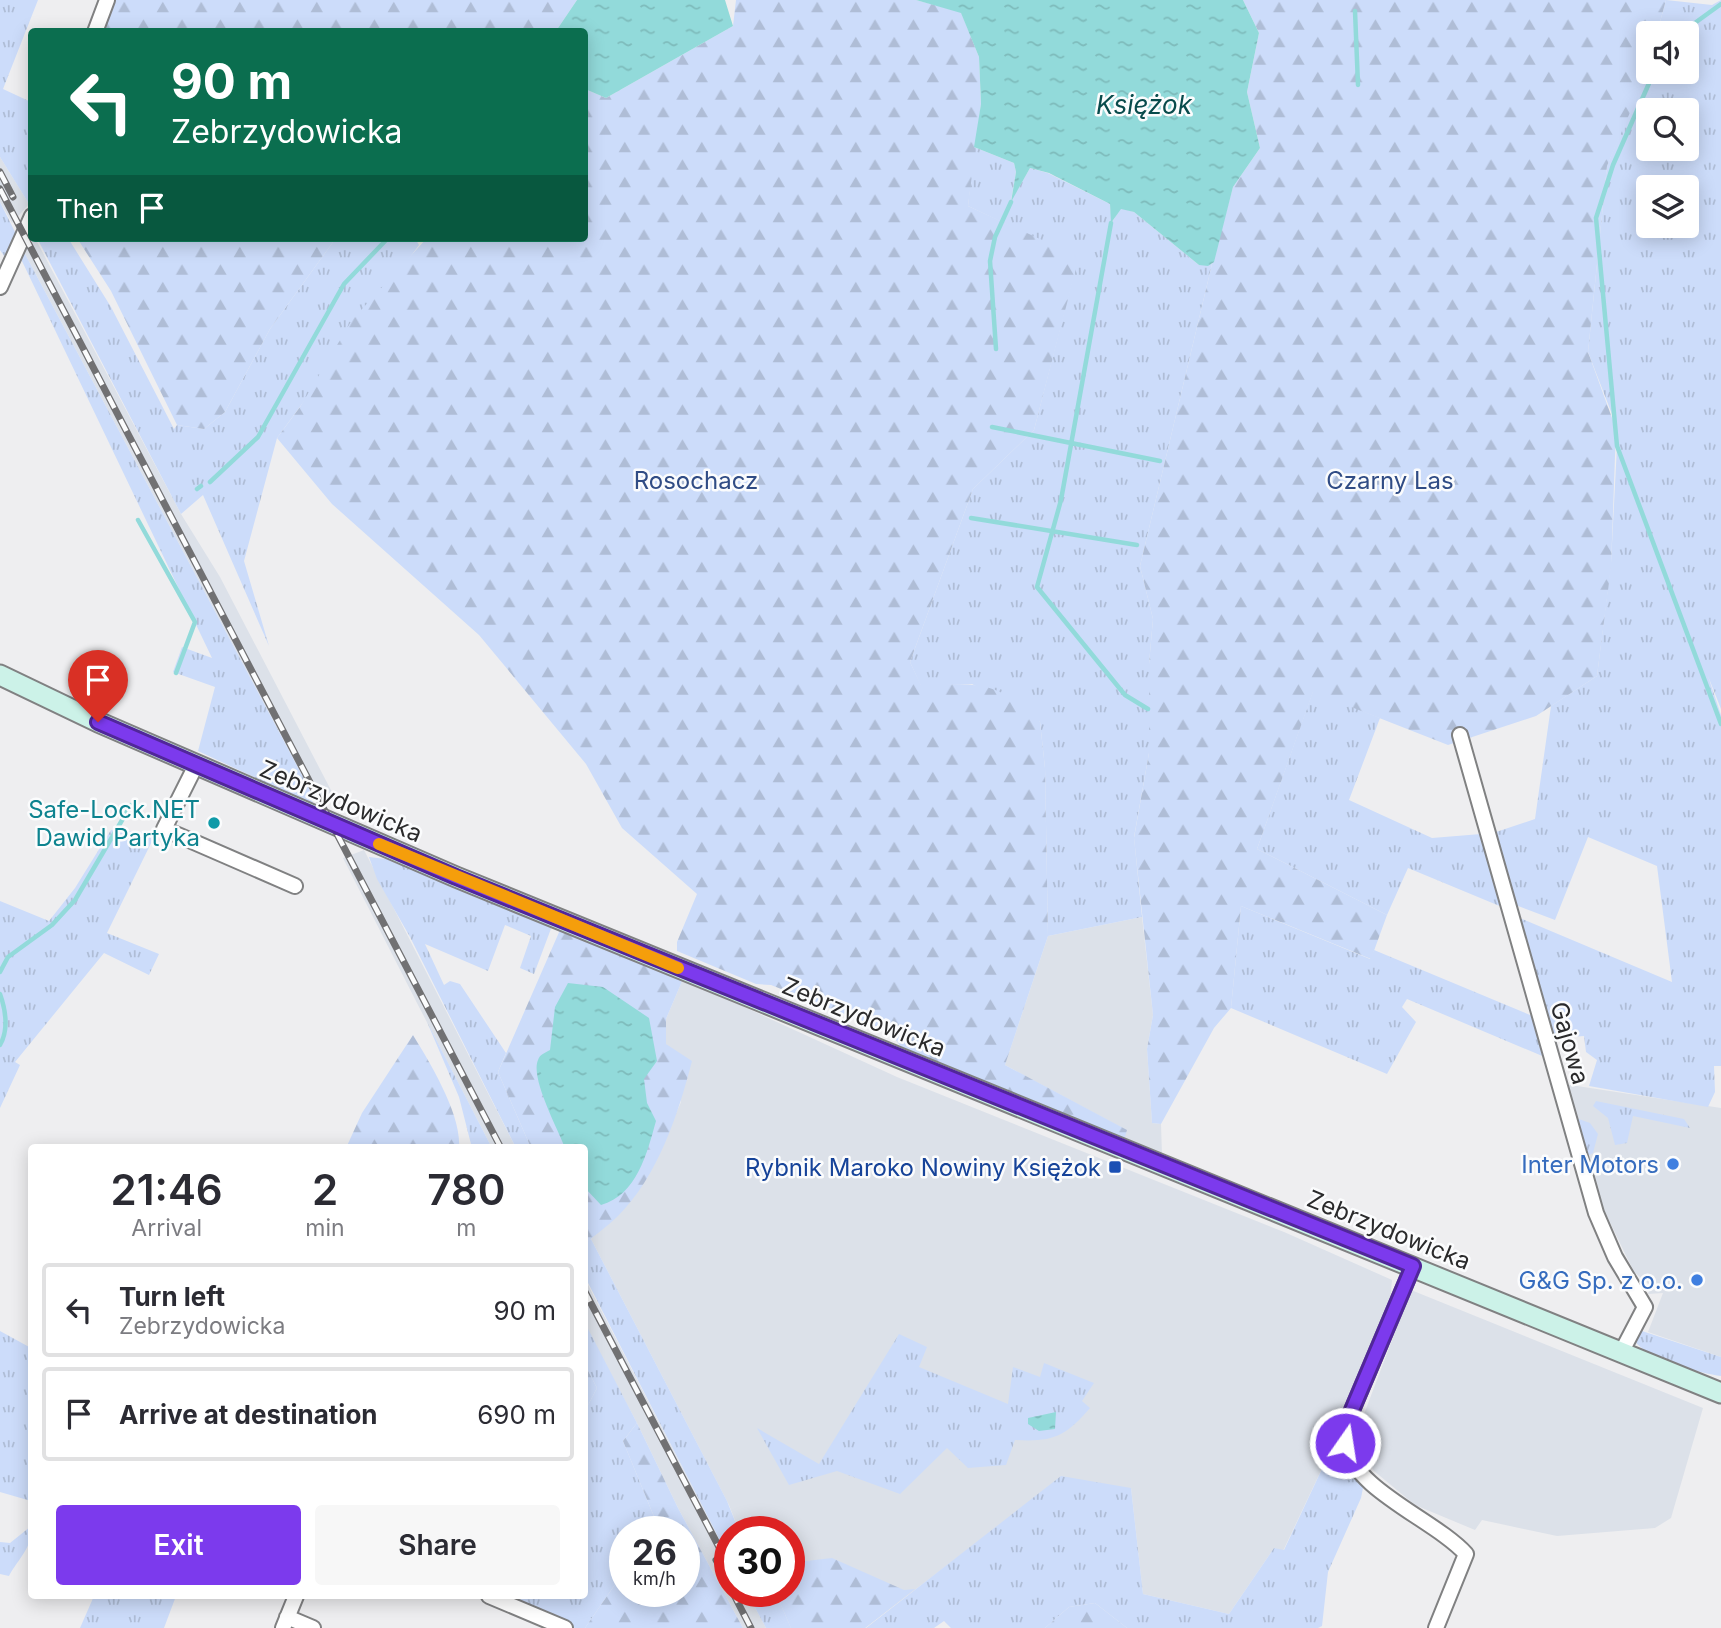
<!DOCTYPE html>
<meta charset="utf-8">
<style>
body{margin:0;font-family:Inter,sans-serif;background:#f7f7f7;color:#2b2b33;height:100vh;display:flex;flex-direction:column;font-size:26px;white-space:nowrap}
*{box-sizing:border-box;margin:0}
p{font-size:23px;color:#7c7c81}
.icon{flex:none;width:38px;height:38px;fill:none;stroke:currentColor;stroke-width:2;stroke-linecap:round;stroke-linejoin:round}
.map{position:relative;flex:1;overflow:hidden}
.side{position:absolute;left:28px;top:1144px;width:560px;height:455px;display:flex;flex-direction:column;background:#fff;border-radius:7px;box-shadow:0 4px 18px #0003}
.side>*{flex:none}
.top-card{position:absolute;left:28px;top:28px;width:560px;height:214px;border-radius:7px;box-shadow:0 4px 18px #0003;background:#0b6e4f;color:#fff;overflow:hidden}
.tools{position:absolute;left:1636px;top:21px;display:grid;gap:14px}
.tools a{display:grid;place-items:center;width:63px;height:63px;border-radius:7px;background:#fff;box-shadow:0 4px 18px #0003;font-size:35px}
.speed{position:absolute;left:609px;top:1516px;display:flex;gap:14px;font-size:35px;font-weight:700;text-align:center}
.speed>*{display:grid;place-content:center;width:91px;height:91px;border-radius:50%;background:#fff;box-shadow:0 4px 18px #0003;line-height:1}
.speed small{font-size:18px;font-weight:400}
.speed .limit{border:10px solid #d22;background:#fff;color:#111}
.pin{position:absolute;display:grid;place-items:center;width:60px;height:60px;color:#fff;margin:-72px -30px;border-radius:50% 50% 50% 0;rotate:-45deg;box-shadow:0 0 7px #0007}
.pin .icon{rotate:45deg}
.me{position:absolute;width:77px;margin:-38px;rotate:13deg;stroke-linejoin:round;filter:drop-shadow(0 0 5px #0008)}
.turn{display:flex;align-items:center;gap:24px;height:147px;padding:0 28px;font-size:32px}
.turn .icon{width:91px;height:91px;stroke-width:2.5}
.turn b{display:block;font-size:49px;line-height:60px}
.then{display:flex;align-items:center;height:66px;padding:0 28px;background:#0003;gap:14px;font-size:26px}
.eta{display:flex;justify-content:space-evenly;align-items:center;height:119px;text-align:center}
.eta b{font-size:42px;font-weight:600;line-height:49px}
.cta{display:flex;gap:14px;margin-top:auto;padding:14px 28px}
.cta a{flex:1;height:80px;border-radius:7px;background:#7c3aed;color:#fff;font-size:28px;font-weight:600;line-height:80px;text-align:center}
.cta a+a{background:#f7f7f7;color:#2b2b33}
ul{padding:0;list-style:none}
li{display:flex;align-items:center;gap:21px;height:94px;margin:0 14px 10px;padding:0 14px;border:4px solid #e1e1e2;border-radius:7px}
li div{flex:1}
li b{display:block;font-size:26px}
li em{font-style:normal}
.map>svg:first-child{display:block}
.built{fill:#dce1e9}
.grass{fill:url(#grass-tufts);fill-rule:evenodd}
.forest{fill:url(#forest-firs)}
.water{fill:url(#water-ripples)}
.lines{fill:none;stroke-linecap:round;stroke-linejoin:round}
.stream{stroke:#92dada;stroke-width:4.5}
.street-casing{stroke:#808182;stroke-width:18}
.secondary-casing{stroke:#808182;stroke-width:23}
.street{stroke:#fff;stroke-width:14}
.secondary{stroke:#ccf2e8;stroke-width:19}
.rail-casing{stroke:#717173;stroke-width:7}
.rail{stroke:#fbfcfd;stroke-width:4.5;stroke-dasharray:13;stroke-linecap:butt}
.route-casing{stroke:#51269a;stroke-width:18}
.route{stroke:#7c3aed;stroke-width:12}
.slow{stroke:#f59e0b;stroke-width:12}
.culture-dot{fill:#0f9aa8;stroke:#fbfcfd;stroke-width:2.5}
.shop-dot{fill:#3f7fe0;stroke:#fbfcfd;stroke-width:2.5}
.transit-dot{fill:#1a4fb4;stroke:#fbfcfd;stroke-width:2.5}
.labels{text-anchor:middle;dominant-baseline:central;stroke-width:5;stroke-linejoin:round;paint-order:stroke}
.park-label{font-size:24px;fill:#304c85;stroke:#fbfcfd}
.street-label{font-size:24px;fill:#2a2a2b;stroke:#fbfcfd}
.culture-label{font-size:24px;fill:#0d838f;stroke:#fbfcfd;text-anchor:end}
.shop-label{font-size:24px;fill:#366cbe;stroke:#fbfcfd;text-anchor:end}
.transit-label{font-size:24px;fill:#164399;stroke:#fbfcfd;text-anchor:end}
.water-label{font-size:26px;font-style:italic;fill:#084b4c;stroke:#fbfcfd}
</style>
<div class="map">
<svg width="1721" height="1628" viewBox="0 0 1721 1628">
<defs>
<pattern id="grass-tufts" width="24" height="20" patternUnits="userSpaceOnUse" patternTransform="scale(1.75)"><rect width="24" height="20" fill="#ccdcfa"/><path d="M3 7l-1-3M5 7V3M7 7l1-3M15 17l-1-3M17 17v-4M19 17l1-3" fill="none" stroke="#afbdd6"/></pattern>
<pattern id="forest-firs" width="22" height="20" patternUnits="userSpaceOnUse" patternTransform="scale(1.75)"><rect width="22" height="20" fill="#ccdcfa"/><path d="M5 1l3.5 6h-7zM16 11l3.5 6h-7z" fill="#afbdd6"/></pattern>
<pattern id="water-ripples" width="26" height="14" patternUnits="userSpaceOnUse" patternTransform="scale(1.75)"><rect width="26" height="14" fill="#92dada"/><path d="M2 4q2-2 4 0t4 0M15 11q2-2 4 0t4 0" fill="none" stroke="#7ebbbb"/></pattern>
</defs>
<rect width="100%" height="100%" fill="#eeeef0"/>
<path class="built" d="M0,157L29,204L12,223L0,202Z
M35,238L181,514L220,577L334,796L312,794L24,252Z
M364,850L496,1109L516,1148H492L418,1005L343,858Z
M1142,917L1153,1015L1147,1049L1152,1123L1161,1124L1162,1155L1124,1140L1126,1130L1005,1065L1048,936Z
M683,979L897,1077L1284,1232L1392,1280L1390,1303L1346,1406L1330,1435L1336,1439L1283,1551L1274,1548L1229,1614L1143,1594L1131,1488L1039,1495L865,1628H791L775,1591H789V1531H739L729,1505L591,1239L647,1178L681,1102L666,1044V1019Z
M1564,1084L1721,1108V1357L1648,1332L1663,1293L1648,1294L1651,1286L1634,1272L1601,1204Z
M584,1277L730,1560V1591H746L766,1628H743L678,1508L637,1423L585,1326Z
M1411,1290L1703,1408L1671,1518L1655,1528L1557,1536L1482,1520L1475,1530L1415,1505L1374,1471L1362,1452L1361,1422Z"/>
<path class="grass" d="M0,0H38L3,89L31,102L32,197L29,204L0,157Z
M1666,0L1712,5L1721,0V709L1708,676L1721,715V1066H1714L1715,1092L1708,1107L1589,1086L1597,1060L1586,1052L1584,1036L1556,1038L1564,1084L1518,922L1522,919L1527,921L1672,982L1657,866L1588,837L1555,920L1513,904L1493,833L1535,819L1551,706L1597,676L1611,563L1617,446L1615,422L1588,352L1607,166L1648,65V72H1687V33H1657ZM1648,110H1687V149H1648ZM1648,187H1687V226H1648Z
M974,147L1014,163L1016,172L1011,201L1030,168L1048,173L1110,204L1112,222L1121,208L1134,212L1199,265L1212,264L1140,566L1153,619L1149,664V753L1134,837L1142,917L1048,936L1045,768L1040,722L972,684L921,686L910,662L973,489L1034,430L1078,258L968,206Z
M0,202L16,234L4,256L0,250Z
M37,238H68L111,307L174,429L177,425L204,429L225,412L270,329L336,238H415L419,245L277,438L244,561L269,646L203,495L181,514Z
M24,252L312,794H309L314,805L198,751L215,687L173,672L182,647L212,658L21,259Z
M1313,691L1380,718L1349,800L1432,838L1481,834L1502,907L1408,868L1387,915L1257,849Z
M111,830L156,833L107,933L159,954L149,975L104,953L15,1062L20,1065L0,1108V901L49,921L75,888Z
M369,857L386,859L552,926L534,974L520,968L531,936L505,925L488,971L425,944L444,985L450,981L460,984L506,1053L498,1072L531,1148H516L410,937L377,879Z
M1241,906L1370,959L1374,950L1535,1017L1547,1058L1407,999L1402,1007L1416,1022L1387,1074L1231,1008Z
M427,1022L492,1148H472L459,1097Z
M1596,1101L1684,1119L1690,1128L1633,1116L1627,1143L1615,1145L1608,1118L1593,1106Z
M1576,1118L1590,1123L1598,1134L1593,1153L1586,1157Z
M591,1239L727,1501L739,1531H730V1560L585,1277L584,1243Z
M585,1323L637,1423L623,1441L657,1524L652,1531H625V1570L585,1628H575L510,1596H584L585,1411L597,1388L585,1365Z
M0,1331L31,1348V1501L0,1492Z
M1642,1331L1721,1357V1376C1702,1374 1644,1357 1635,1341Z
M899,1334L927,1347L919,1367L1008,1404L1013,1367L1040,1377L1044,1363L1094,1383L1082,1401L1090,1408C1065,1437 1053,1442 1015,1440L1006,1465L968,1468L947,1448L900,1494L837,1471L789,1485L757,1428L819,1464Z
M1336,1439L1363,1488L1361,1498L1328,1572L1322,1626L1318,1628H1127L1095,1603L1069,1607L1045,1628H951L944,1621L934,1628H866L1061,1476L1131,1488L1143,1594L1229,1614L1274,1548L1284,1550Z
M30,1527C36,1543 16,1562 9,1576L0,1574V1542L10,1543Z
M746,1591H775L791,1628H766Z
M94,1596H176L164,1628H80Z"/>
<path class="forest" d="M113,0H577L556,31L102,32Z
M736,0H916L961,12L979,57L981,104L968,206L1079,257L1034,430L973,489L910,662L921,685C978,684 996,679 1040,722L1045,768L1048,936L1005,1065L1127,1130L1124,1140L904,1051L890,1032L771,985L756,984L677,951V942L697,894L622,828L586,764L479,635L332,504L277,438L300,407L352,320L427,238H584L585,89L606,98L733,26Z
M1243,0H1666L1657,33H1648L1646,75L1607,166L1588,352L1616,429L1611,567L1597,676L1536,716L1448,745L1313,692L1257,849L1387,915L1371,959L1241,906L1231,1008L1214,1028L1161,1124L1152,1123L1147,1049L1153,1015L1134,838L1149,753V664L1153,619L1140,566L1212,264L1233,187L1260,148L1247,92L1259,33Z
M77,238H336L270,329L225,412L204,429L177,425L111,291Z
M560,930L683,979L666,1019V1044L692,1061C678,1115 658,1176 618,1216C608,1226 596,1234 585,1244L584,1148H531L498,1072Z
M413,1035C430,1063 462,1115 459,1148H346L362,1113Z
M585,1365L597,1388L585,1411L584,1365Z
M637,1423L678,1508L743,1628H585L625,1570V1591H684V1531H652L657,1524L623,1441Z
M832,1558L904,1590L915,1589L865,1628H791L775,1591H789V1563Z
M1095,1603L1127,1628H1045L1069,1607Z"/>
<path class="water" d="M577,0H725L733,26L606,98L585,89L584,32L556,31Z
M916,0H1243L1259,33L1247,92L1260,148L1233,187L1214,262L1208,266L1199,265L1134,212L1121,209L1111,223L1110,204L1049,173L1030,168L1011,202L1016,172L1014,163L974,147L981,104L979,57L961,13Z
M568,983L603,987L649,1018L657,1061L644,1079L647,1103L656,1121C647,1153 637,1195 601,1205L585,1188L584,1148H565C558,1129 530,1078 538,1060C540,1054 545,1053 550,1050L555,1007Z
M1056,1412L1055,1429L1039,1431L1028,1424V1418Z"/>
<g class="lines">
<path class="stream" d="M1355,11L1358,85
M1681,33L1721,4
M1654,72L1613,165L1596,218L1617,446L1721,724
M1111,223L1061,500L1037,587L1125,695L1148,709
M996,349L990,261L995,237L1011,202
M992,427L1160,461
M210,482L258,437L344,284L388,238
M197,489L201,486
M971,518L1137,545
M138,520L195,622L176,673
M0,972L8,957L52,925L75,900L131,805
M0,994C6,1011 9,1029 0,1045"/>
<g class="street-casing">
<path id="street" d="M95,32L107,0
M0,287L32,216
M1460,735L1596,1213L1615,1257L1645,1307L1622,1351
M196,765L164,829L295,886
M1413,1266L1347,1422C1346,1428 1344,1437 1345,1444C1354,1490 1435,1520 1466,1554L1436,1628
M489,1596L565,1628
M287,1617L313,1628
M283,1628L296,1596"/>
</g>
<g class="secondary-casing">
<path id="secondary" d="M0,675L98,722L456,877L1721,1393"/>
</g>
<use href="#street" class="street"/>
<use href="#secondary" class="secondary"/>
<g class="rail-casing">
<path id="rail" d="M0,172L13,197
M0,189L501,1148
M584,1290L730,1568
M716,1560L730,1587
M732,1591L751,1628"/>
</g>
<use href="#rail" class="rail"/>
</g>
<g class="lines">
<g class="route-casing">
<path id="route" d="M98,722L456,877L1413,1266L1347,1422L1345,1443"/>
</g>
<use href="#route" class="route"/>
<path class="slow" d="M379,844L678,968"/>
</g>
<circle class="culture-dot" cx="214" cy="823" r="7"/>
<g class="shop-dot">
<circle cx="1673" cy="1164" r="7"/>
<circle cx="1697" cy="1280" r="7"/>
</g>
<rect class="transit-dot" x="1108" y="1160" width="14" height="14" rx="3.5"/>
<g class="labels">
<g class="park-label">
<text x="696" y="480">Rosochacz</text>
<text x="1390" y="480">Czarny Las</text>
</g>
<g class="street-label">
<text transform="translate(341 801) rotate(23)">Zebrzydowicka</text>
<text transform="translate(864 1017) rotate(22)">Zebrzydowicka</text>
<text transform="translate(1570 1043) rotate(74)">Gajowa</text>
<text transform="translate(1389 1230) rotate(22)">Zebrzydowicka</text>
</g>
<g class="culture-label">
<text x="200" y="809">Safe-Lock.NET<tspan x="200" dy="28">Dawid Partyka</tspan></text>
</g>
<g class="shop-label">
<text x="1659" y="1164">Inter Motors</text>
<text x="1683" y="1280">G&amp;G Sp. z o.o.</text>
</g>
<g class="transit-label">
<text x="1101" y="1167">Rybnik Maroko Nowiny Księżok</text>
</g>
<g class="water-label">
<text x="1144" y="104">Księżok</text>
</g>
</g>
</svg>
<div class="tools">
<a><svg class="icon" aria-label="sound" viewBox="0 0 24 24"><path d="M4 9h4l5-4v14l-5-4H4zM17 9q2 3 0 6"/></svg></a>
<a><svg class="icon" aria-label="search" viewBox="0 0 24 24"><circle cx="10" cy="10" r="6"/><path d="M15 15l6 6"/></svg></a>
<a><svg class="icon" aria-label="layers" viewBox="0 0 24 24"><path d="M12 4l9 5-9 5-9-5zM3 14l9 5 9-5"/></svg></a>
</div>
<div class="speed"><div>26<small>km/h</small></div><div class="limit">30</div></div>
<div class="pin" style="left:98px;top:722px;background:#d93025"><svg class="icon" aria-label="arrive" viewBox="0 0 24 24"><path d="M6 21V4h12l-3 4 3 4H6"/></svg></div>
<svg class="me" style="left:1345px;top:1443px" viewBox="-20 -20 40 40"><circle r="17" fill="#7c3aed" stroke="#fff" stroke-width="3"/><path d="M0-11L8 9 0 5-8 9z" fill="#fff"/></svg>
<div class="top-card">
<div class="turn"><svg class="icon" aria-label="left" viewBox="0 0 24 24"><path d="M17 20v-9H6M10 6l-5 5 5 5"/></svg><div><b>90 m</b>Zebrzydowicka</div></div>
<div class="then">Then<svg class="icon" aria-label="arrive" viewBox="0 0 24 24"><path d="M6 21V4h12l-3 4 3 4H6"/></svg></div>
</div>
<section class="side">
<div class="eta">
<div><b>21:46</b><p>Arrival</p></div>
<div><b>2</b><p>min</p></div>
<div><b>780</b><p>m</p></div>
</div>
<ul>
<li><svg class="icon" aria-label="left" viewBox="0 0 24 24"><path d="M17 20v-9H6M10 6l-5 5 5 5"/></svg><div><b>Turn left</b><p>Zebrzydowicka</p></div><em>90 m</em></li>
<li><svg class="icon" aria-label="arrive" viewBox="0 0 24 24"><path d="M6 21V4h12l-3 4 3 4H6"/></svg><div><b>Arrive at destination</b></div><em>690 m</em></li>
</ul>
<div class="cta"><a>Exit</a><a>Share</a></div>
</section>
</div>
